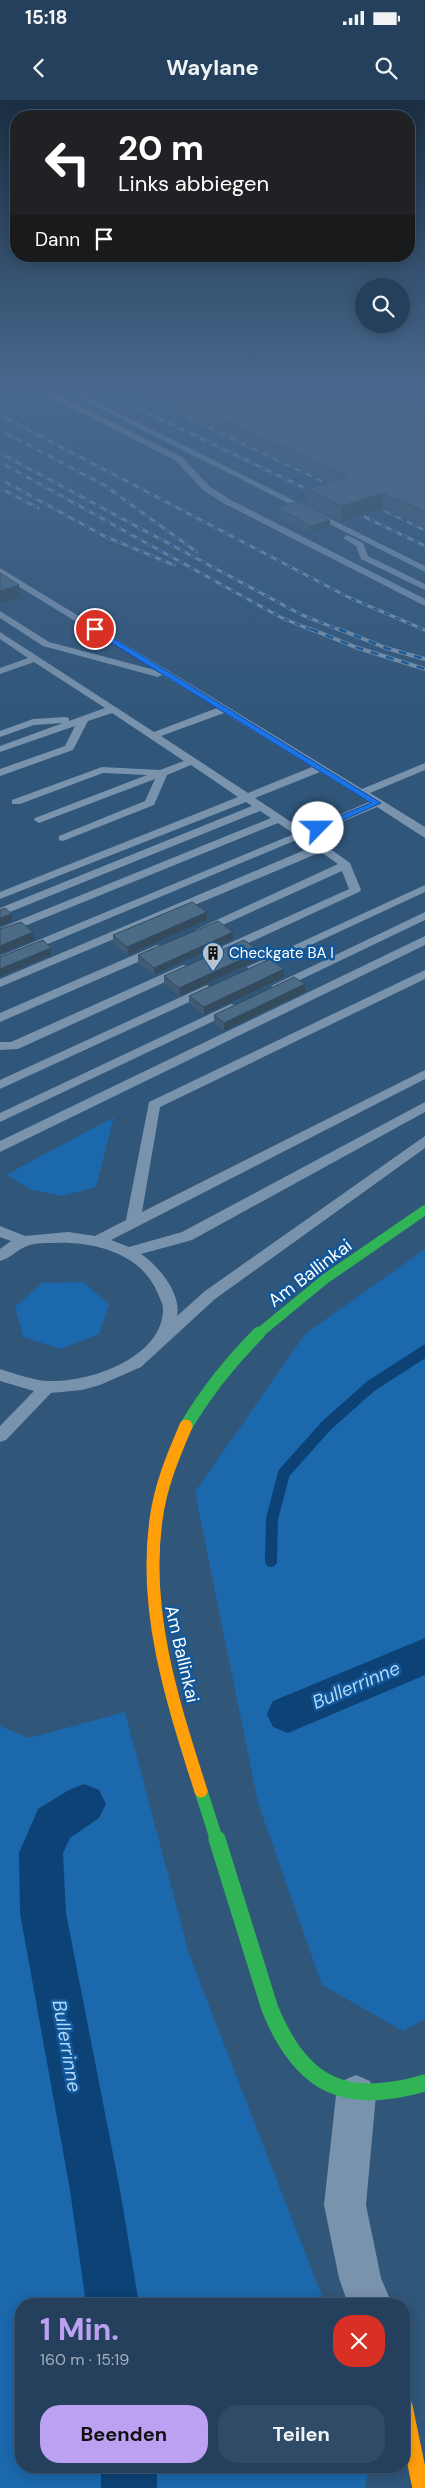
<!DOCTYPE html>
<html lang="de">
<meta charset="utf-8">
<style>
body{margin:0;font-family:"DM Sans",sans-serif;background:#304b65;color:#f1f3f6;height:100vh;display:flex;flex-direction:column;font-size:19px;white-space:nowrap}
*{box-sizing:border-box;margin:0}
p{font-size:16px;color:#a3afbb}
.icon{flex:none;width:28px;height:28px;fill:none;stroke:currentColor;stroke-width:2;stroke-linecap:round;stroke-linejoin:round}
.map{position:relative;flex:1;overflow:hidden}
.details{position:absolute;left:15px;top:2198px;width:395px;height:175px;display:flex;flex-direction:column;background:#24405c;border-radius:20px;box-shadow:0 2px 12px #0003,0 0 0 1px #415972}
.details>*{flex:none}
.hud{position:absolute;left:10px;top:10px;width:405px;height:152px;border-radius:20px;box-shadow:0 2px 12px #0003,0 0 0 1px #415972;background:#202124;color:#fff;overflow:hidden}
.buttons{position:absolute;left:355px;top:178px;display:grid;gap:10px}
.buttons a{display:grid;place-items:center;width:55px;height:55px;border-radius:50%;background:#24405c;box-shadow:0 2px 12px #0003,0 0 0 1px #415972;font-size:25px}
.pin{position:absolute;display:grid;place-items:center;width:42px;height:42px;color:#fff;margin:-21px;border:2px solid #fff;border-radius:50%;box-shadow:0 1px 5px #0007}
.me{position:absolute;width:55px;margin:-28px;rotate:67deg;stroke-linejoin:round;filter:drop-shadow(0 0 4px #0008)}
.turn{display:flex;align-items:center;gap:18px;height:105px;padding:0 25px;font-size:22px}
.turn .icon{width:65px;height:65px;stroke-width:2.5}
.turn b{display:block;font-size:35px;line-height:42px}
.then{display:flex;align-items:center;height:48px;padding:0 25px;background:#0003;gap:10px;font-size:19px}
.round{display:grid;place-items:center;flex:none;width:52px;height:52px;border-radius:20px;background:#304b65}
.head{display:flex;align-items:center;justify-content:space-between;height:85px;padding:0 25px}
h1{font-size:30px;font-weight:700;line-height:38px;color:#bca0f2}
.button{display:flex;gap:10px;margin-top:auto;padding:10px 25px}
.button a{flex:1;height:58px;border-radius:20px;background:#bca0f2;color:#111;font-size:20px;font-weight:700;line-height:58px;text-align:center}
.button a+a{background:#304b65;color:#f1f3f6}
.status{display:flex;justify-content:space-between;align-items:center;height:35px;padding:0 25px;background:#24405c;direction:ltr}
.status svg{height:14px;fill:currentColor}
header{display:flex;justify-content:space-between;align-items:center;height:65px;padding:0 25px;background:#24405c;font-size:22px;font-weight:700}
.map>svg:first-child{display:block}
.green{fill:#1b68ac}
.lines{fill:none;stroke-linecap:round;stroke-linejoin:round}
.stream{stroke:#0d4276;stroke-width:12}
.canal{fill:#0d4276;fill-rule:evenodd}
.lane{fill:#7a93ad;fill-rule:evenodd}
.street{fill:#7a93ad;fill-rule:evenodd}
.fast-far2{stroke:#30b455;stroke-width:10}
.fast-far1{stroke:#30b455;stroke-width:13}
.fast{stroke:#30b455;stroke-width:17}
.slow-far1{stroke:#ff9f0a;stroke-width:13}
.slow{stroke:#ff9f0a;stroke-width:17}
.rail-far1-casing{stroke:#7b93ab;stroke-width:3}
.rail-casing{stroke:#7b93ab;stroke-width:4}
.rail-far1{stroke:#11579a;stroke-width:2;stroke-dasharray:6;stroke-linecap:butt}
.rail{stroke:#11579a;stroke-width:2.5;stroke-dasharray:8;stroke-linecap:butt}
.wall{fill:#405c74}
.shaded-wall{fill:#344b5e}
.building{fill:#4b6b87;stroke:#344b5e}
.route{fill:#1a73e8;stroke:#114b97}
.labels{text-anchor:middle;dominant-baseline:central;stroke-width:5;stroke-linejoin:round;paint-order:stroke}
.poi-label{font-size:15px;fill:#fff;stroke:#11579a;text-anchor:start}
.near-street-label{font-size:18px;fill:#fff;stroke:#11579a}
.near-water-label{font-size:19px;font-style:italic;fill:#b0d8fb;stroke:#11579a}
</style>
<div class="status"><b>15:18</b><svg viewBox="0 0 49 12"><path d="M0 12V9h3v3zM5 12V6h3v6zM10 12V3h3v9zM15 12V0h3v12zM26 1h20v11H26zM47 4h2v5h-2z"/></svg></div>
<header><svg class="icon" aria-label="back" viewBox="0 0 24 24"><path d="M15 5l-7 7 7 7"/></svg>Waylane<svg class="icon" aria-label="search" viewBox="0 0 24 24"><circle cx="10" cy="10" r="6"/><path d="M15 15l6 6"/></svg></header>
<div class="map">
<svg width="425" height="2388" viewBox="0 0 425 2388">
<rect width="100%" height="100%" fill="#30567a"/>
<path class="green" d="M114,1017L96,1087L62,1096L33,1090L6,1075Z
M425,1149V1919L403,1931L322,1885L258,1703L195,1392L305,1234Z
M83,1182L109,1204L99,1234L61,1249L23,1237L15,1207L42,1183Z
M125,1612L189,1854L325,2204H21V2366H369L365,2388H0V1626L29,1638Z"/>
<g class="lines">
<path class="stream" d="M271,1461L272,1419L284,1373L327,1325L371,1286L425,1251"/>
<path class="canal" d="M425,1538V1575L288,1633L273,1627L267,1614L273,1601Z
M84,1684L99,1690L106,1704L99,1718L70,1738L63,1753L66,1813L120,2090L139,2204H86L70,2090L20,1813L19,1753L38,1709L69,1690Z
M101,2366H157V2388H101Z"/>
<path class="lane" d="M35,289H45L182,357L209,386L229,399L425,499V506L223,403L203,390L176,361Z
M61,289H71L425,466V472Z
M347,435L363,443L368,456L425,484V490L361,459L356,446L343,438Z
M0,468L362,689L425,663V670L370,693L425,727V738L377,707L311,735L350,763L361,790L359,792L227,853L223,852L221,849L223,846L349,789L342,771L205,833H197L195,830L338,764L321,752L0,887V879L314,746L301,738L0,864V856L294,734L278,723L0,836V828L271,718L260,711L0,816V808L252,706L246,702L0,799V792L238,697L191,665L167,675L154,705L63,741L59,740V736L145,701L155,679L39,723L34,720L35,718L147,675L103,673L20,704H12V700L102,667L160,670L184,661L112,613L88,621L73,650L0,676V669L65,646L75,626L0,652V646L63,623L34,625L0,637V631L33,619L65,617L69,618V621L105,608L34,562L0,574V568L28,558L0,539V532L154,632L217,608L162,575L158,577L43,546L0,518V511L49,542L155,570L0,475ZM224,613L312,667L248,693L161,636ZM320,672L369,702L303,730L255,698Z
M425,785V792L257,870H249L247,867Z
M425,812V820L281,889L277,890L271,886Z
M425,836V845L0,1052V1041Z
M157,845L161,846L163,849L161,852L0,922V913Z
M183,865L187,866L189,869L187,872L18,949L0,950V942H11Z
M425,870V879L160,1007L142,1112L425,970V979L111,1140L129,1147L182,1132L425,1002V1012L192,1140L141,1154C158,1165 182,1194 177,1216L205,1191L425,1036V1048L215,1199L141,1267L100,1285L82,1290L51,1293L6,1340L0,1342V1326L34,1291L0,1281V1269C16,1274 32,1280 48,1281C88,1283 163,1258 163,1209C163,1204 160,1199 158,1194C142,1153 93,1141 53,1143C45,1143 37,1143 30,1145C19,1148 11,1158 0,1161V1149L11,1141L0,1137V1126L25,1136L68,1132L95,1136L126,1120L149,1002Z
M207,885L213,889L211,892L0,989V980Z
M231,904L235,905L237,908L235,911L0,1022V1013Z"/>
<path class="street" d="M356,1975L370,1981L376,1995L366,2105L381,2178L392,2204H348L339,2178L324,2105L336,1995L342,1981Z"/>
<path class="fast-far2" d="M257,1235L325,1179L425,1110"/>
<path class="fast-far1" d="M186,1326C207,1291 230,1262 259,1233
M201,1691L217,1741"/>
<path class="fast" d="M217,1739L270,1909C302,1987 346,2006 425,1983"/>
<path class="slow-far1" d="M186,1326C173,1356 160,1387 156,1420C143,1513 173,1603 201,1691"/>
<path class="slow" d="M404,2306L421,2388"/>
<g class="rail-far1-casing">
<path id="rail-far1" d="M98,289L319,395
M127,289L339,389
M0,315L350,498L425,530
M0,330L104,385L197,452
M0,353L302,515L342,531
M0,362L282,518L314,531
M0,379L104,436L174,465
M0,388L38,408
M369,403L425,430
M348,409L425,446"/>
</g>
<g class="rail-casing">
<path id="rail" d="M311,529L355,547L425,569
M339,529L386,548L425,559"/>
</g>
<use href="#rail-far1" class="rail-far1"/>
<use href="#rail" class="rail"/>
</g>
<path class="wall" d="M129,289H416L425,293V429L382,409L342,422L307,405V389L328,383Z
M277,408L330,420V426L311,432L276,414Z
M207,820L128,855L113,843V835Z
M233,839L154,875L138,863V855Z
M260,851V859L180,896L164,884V876Z
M284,869V877L204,915L189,903V896Z
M305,892L224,931L214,923V915Z"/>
<path class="shaded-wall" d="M383,393L382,409L342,422V406Z
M330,420V426L311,432V426Z
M19,485L20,497L0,503V491Z
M207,812V820L128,855L127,847Z
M12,814V821L0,826V818Z
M33,832L34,840L0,854V846Z
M233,832V839L154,875V868Z
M51,848V855L0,877V869Z
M260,851V859L180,896L179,888Z
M284,869V877L204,915V907Z
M305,884V892L224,931V923Z"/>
<path class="building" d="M159,289H416L425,293V412L383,393L342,406L307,389L348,377Z
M295,402L330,420L311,426L277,408Z
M0,473L19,485L0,491Z
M192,802L207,812L127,847L113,835Z
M5,808L12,814L0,818V810Z
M218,821L233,832L154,868L138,855Z
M21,822L33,832L0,846V829Z
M43,840L51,848L0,869V857Z
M244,840L260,851L179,888L164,876Z
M270,859L284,869L204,907L189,896Z
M294,877L305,884L224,923L214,915Z"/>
<linearGradient id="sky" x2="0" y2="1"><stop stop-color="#1a2f43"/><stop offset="0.46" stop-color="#48688d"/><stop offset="1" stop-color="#48688d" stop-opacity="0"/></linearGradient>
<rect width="425" height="623" fill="url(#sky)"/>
<path class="route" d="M92,528H97L381,703L321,730H315V726L371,703L92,531Z"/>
<defs>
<g id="building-pin" transform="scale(1.125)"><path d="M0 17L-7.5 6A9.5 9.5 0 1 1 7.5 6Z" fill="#b7c4d0" stroke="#11579a"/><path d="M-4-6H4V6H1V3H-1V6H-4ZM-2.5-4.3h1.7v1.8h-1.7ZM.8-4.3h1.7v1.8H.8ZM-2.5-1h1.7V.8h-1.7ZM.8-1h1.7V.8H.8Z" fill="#111"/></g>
</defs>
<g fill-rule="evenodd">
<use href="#building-pin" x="213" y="853"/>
</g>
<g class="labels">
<g class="poi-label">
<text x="229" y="853">Checkgate BA I</text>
</g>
<g class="near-street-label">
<text transform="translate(310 1173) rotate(-37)">Am Ballinkai</text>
<text transform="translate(182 1554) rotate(77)">Am Ballinkai</text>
</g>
<g class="near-water-label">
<text transform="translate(356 1585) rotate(-23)">Bullerrinne</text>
<text transform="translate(67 1946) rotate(80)">Bullerrinne</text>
</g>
</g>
</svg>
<div class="buttons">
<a><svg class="icon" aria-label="search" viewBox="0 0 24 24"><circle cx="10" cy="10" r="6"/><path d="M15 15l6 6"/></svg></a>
</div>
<div class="pin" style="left:95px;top:529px;background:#d93025"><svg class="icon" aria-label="arrive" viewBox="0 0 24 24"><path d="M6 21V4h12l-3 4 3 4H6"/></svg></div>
<svg class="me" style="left:318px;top:728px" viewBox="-20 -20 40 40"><circle r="19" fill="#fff"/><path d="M0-13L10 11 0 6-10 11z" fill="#1a73e8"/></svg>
<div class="hud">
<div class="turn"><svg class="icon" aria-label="left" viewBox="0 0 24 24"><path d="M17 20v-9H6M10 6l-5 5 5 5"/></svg><div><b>20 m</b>Links abbiegen</div></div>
<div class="then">Dann<svg class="icon" aria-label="arrive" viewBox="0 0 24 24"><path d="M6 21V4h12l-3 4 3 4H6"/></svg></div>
</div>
<section class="details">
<div class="head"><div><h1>1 Min.</h1><p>160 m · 15:19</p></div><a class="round" style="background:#d93025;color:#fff"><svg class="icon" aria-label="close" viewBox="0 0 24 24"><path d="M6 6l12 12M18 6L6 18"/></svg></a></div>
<div class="button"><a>Beenden</a><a>Teilen</a></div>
</section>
</div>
